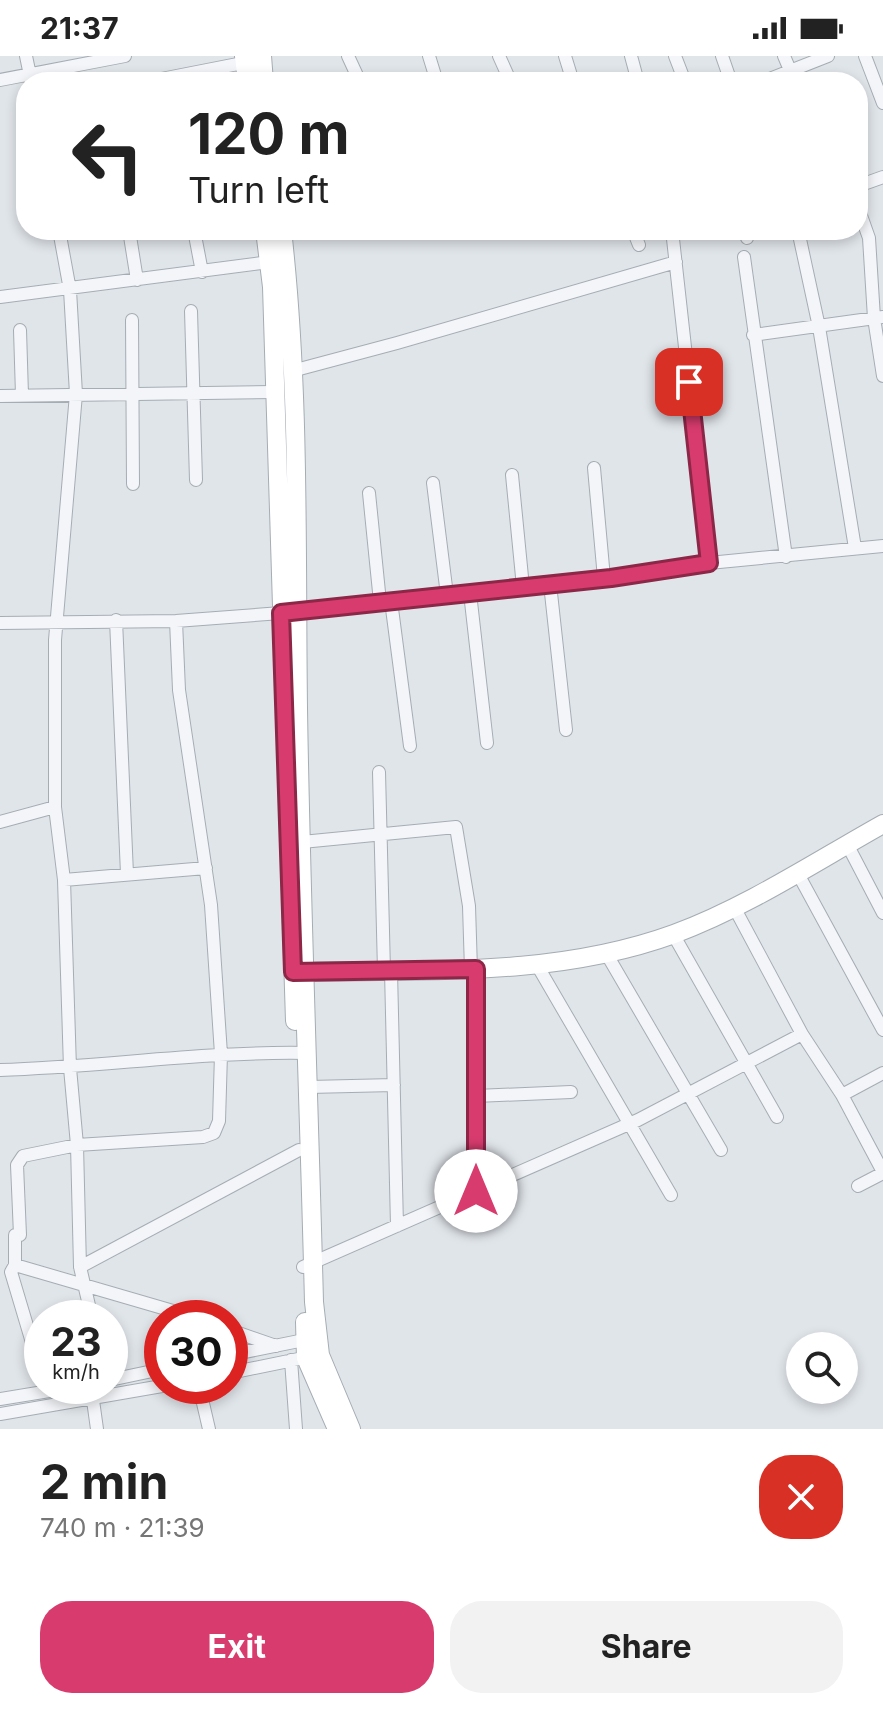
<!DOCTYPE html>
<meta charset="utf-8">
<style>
body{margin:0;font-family:Inter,sans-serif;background:#f2f2f2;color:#222;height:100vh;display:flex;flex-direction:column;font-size:30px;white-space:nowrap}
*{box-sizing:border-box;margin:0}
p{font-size:26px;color:#767676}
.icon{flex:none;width:44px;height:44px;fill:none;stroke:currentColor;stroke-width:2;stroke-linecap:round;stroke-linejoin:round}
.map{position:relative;height:1373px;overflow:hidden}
.drawer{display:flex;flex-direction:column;background:#fff;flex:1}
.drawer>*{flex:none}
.hud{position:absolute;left:16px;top:16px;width:852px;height:168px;border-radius:32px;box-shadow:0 4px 12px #0003;background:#fff;color:#222;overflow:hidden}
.controls{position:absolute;left:786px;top:1276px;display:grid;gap:16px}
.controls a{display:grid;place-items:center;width:72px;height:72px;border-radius:50%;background:#fff;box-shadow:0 4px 12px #0003;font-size:40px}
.speed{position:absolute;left:24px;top:1244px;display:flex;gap:16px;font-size:40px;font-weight:700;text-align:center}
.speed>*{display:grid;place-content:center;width:104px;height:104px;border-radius:50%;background:#fff;box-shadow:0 4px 12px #0003;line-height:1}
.speed small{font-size:20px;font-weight:400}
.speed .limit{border:12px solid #d22;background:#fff;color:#111}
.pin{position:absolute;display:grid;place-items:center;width:68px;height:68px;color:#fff;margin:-34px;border-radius:16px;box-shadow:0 4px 12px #0006}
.me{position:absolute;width:88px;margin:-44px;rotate:0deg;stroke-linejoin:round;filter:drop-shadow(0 0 6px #0008)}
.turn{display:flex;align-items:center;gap:28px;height:168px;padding:0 40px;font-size:36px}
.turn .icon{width:104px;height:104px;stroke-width:2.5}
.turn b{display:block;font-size:56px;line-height:68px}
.round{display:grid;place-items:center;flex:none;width:84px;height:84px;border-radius:32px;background:#f2f2f2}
.headline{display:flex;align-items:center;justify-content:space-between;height:136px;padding:0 40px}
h1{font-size:48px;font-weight:700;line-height:60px}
.action{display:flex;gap:16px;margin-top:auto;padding:16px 40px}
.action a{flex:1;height:92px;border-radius:32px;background:#d83c6f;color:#fff;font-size:32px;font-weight:700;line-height:92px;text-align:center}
.action a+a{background:#f2f2f2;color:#222}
.status{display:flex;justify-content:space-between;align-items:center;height:56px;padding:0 40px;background:#fff;direction:ltr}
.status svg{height:22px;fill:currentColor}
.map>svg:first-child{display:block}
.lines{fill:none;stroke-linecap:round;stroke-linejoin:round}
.street-casing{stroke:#a5adb4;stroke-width:14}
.secondary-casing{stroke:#a5adb4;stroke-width:20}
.street{stroke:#f3f5f8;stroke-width:12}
.secondary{stroke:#fff;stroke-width:18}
.route-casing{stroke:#8c2748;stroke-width:20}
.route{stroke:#d83c6f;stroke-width:14}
</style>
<div class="status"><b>21:37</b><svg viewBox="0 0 49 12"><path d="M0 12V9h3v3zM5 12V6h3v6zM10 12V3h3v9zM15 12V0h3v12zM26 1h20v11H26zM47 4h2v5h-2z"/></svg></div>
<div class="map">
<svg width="883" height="1373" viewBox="0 0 883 1373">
<rect width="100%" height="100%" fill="#e0e5ea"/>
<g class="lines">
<g class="street-casing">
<path id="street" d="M26,0L31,24
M348,0L360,26
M429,0L437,26
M499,0L508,20
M565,0L573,26
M631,0L638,26
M675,0L685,26
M722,0L731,26
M784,0L795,26
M865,0L883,47
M0,24L125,0
M146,26L248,6
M762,26L828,0
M858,130L883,121
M858,151L869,182L874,262L883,320
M59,174L70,234L76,338L55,584V751L64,824L70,1012L77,1089L80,1211L92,1262
M129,174L137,224
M194,174L202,216
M633,174L639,189
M672,174L709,507
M744,174L747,182
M798,174L819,271L855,492
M744,201L786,501
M0,241L269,206
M191,255L196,424
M132,264L133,428
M20,274L22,339
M753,279L883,261
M292,315L397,287L676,206
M0,340L274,336
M594,412L604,522
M512,419L523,531
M433,427L447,539
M369,437L380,546
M550,528L566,674
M470,537L487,687
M391,545L410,690
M116,564L127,818
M0,567L176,565L281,557L611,522L709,507L883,490
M379,716L384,915
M0,766L55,751
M302,786L456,771L469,850L471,914
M847,788L883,857
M797,816L883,974
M64,824L206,812
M734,851L802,978L842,1039
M673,878L777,1061
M606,897L721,1094
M537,909L671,1139
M476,913V1135
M391,915L397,1170
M0,1014C103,1011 205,995 308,997
M883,1017L842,1039L883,1116
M309,1031L394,1029
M476,1040L571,1036
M858,1130L883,1117
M20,1179L17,1109L23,1100L77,1089L203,1081L214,1077L219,1065L221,998L211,849L179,634L176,565
M15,1209V1179
M80,1211L299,1094
M303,1211L638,1064L802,978
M230,1274L276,1290
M230,1299L309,1283
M291,1304L296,1373
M230,1317L313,1300
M42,1320L11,1216L15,1209L197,1262
M110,1324L162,1313
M91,1330L97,1373
M199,1330L209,1373
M0,1343L80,1330
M0,1358L162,1330"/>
</g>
<g class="secondary-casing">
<path id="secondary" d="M244,0L247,26
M262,0L264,26
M265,174L272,231L295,965
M282,174C300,332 296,493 298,652C301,850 309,1048 314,1246L320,1299L351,1373
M296,916C422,913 553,922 674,878C747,851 815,806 883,768
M305,1266L306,1302L337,1373"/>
</g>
<use href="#street" class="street"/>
<use href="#secondary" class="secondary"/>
</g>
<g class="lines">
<g class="route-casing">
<path id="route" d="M476,1135V913L293,916L281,557L611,522L709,507L689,326"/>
</g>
<use href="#route" class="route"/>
</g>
</svg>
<div class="controls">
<a><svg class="icon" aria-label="search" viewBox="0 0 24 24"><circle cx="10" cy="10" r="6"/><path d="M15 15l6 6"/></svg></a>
</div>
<div class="speed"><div>23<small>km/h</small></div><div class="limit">30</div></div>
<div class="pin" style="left:689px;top:326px;background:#d93025"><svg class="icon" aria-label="arrive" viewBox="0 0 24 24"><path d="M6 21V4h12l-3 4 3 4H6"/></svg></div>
<svg class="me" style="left:476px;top:1135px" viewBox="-20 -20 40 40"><circle r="19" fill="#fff"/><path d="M0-13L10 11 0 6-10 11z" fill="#d83c6f"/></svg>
<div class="hud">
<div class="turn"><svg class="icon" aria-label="left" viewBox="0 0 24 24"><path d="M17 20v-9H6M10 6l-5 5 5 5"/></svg><div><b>120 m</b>Turn left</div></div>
</div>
</div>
<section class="drawer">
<div class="headline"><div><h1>2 min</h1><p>740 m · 21:39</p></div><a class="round" style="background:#d93025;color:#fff"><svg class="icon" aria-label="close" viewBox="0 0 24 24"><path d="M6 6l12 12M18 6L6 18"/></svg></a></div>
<div class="action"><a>Exit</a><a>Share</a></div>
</section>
